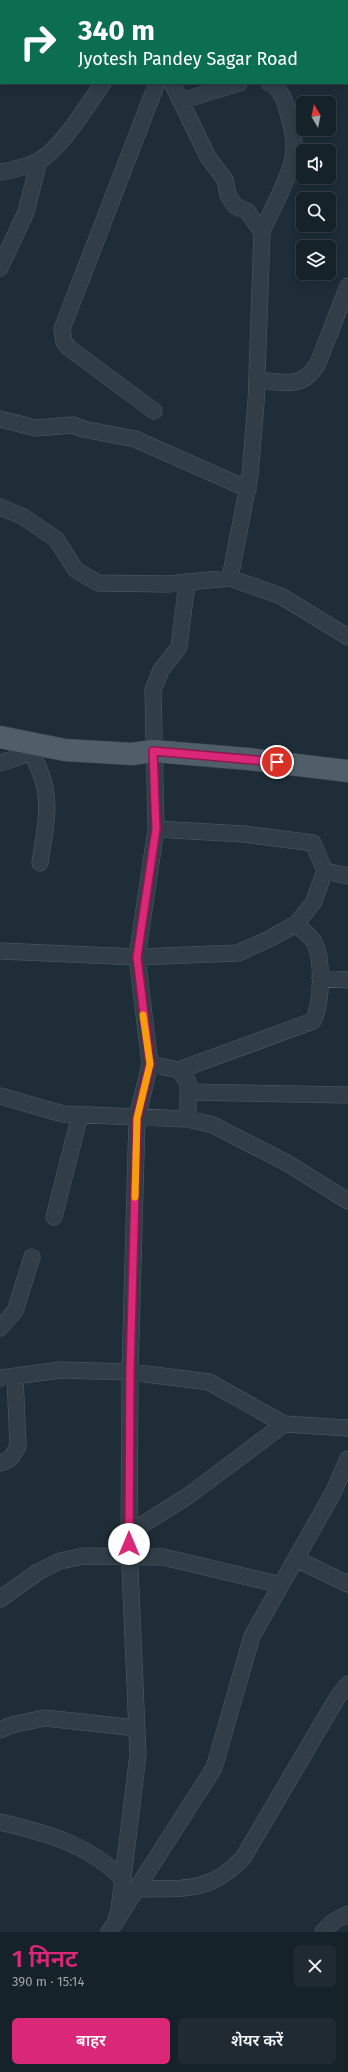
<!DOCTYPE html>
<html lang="hi">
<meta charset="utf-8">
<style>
body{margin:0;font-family:"Fira Sans","Noto Sans Devanagari",sans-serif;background:#1f2a32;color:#f1f3f6;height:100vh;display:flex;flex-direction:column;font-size:15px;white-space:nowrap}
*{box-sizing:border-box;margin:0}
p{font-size:13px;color:#9ea4a8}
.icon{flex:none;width:22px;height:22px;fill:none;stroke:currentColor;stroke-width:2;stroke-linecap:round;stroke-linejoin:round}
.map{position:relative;height:1932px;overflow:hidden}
.panel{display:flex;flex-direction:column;background:#16222a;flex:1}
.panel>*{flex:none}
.top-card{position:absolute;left:0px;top:0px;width:348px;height:84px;box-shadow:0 2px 10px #0003,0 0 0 1px #353f47;background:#0b6e4f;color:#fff;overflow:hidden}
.needle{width:26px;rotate:350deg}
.fabs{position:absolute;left:296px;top:96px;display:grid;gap:8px}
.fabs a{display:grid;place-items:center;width:40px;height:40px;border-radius:6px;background:#16222a;box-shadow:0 2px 10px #0003,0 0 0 1px #353f47;font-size:20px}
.pin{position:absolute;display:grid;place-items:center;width:34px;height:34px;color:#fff;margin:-17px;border:2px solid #fff;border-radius:50%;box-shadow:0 1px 4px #0007}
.me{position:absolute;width:44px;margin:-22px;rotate:0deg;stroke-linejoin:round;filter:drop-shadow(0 0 3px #0008)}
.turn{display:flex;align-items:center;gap:14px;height:84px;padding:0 12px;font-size:18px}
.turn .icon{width:52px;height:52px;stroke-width:2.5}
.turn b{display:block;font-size:28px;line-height:34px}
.round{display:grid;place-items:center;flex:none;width:42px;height:42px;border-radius:6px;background:#1f2a32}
.headline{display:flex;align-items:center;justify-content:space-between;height:68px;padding:0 12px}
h1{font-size:24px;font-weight:600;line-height:30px;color:#db2777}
.button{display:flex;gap:8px;margin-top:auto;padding:8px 12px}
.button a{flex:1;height:46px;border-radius:6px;background:#db2777;color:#fff;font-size:16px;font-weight:600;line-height:46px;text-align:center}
.button a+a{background:#1f2a32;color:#f1f3f6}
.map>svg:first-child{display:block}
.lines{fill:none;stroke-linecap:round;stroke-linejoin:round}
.street-casing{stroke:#4f5c66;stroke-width:17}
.primary-casing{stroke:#3e4a54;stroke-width:23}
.street{stroke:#313e48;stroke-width:16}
.primary{stroke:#4f5e68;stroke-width:22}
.route-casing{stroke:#8e194d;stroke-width:10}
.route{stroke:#db2777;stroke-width:7}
.slow{stroke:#f59e0b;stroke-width:7}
</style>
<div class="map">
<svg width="348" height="1932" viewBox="0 0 348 1932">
<rect width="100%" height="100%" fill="#1e2d38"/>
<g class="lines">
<g class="street-casing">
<path id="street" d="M47,1L48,0
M152,1V0
M347,28H348
M0,70L1,68
M172,83L208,157L225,180L228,195L235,206L247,211L262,232L256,403L250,475L230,578
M181,101L239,83
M0,172C13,170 26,167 38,161C61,150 88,104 103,83
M262,232C271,210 294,171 294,149C295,137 291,124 288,113C285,101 281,88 269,83
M0,268L26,212L39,161
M257,380C284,382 303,390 318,363L348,286
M154,411L69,348L64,342L62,329L157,83
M0,419L36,428L73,425L83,429L135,439L248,489
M0,507L22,516L56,539L76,570L98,583L168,584L230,578L281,596L348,637
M31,751C37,765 45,779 46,795C49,817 43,840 40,863
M0,763L16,758L41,746
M325,871L348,876
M0,951L137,957L238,953L269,939L296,924L313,903L325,871L313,843L243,834L156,829
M320,978L348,980
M150,1064L179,1070L188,1082V1119
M179,1070L313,1021C322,1004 323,961 315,944C312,937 302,930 296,924
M188,1092L348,1095
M0,1096L63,1114L188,1119L213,1125L287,1163L348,1201
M54,1217L80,1115
M0,1328L15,1311L32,1257
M0,1378L60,1370L130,1372L209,1382L284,1424L348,1428
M0,1463C11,1460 13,1456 18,1446L15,1376
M129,1533L188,1496L284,1424
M296,1559L348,1584
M0,1599L38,1572L60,1561L84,1556L163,1557L281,1585
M0,1730L11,1725L45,1718L137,1728
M0,1822C47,1833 88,1844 123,1879
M136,1889C182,1888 209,1894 243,1858L337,1698L348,1684
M116,1920L119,1910L138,1755L129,1544L130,1372L137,1118L150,1064L137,957L156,829L153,690L161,670L179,647L187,583
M109,1932L214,1768L252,1636L333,1493L348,1459
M323,1932L334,1921L348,1914"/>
</g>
<g class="primary-casing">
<path id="primary" d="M0,737L65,750L132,754L153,751L248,759L348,771"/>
</g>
<use href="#street" class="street"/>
<use href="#primary" class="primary"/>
</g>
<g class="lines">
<g class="route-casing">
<path id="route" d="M129,1544L130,1372L137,1118L150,1064L137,957L156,829L153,751L277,762"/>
</g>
<use href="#route" class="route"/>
<path class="slow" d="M135,1197L137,1118L150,1064L143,1015"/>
</g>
</svg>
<div class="fabs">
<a><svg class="needle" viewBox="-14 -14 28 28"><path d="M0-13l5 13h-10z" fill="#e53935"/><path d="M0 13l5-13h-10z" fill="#9ea4a8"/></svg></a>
<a><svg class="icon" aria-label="sound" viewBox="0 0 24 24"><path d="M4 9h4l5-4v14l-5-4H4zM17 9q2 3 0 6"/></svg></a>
<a><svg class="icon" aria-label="search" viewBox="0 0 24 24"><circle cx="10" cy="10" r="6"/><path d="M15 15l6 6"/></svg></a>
<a><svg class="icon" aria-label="layers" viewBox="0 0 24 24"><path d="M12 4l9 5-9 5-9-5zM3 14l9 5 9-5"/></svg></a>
</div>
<div class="pin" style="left:277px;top:762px;background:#d93025"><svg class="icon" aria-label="arrive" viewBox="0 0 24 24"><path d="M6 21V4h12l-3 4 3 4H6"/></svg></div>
<svg class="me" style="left:129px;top:1544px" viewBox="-20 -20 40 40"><circle r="19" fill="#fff"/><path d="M0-13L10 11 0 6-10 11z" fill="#db2777"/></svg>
<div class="top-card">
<div class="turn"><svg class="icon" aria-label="right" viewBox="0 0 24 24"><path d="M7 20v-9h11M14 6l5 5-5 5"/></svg><div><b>340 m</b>Jyotesh Pandey Sagar Road</div></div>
</div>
</div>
<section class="panel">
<div class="headline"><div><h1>1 मिनट</h1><p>390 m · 15:14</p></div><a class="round"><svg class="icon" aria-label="close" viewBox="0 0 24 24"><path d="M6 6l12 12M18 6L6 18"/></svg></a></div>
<div class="button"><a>बाहर</a><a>शेयर करें</a></div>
</section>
